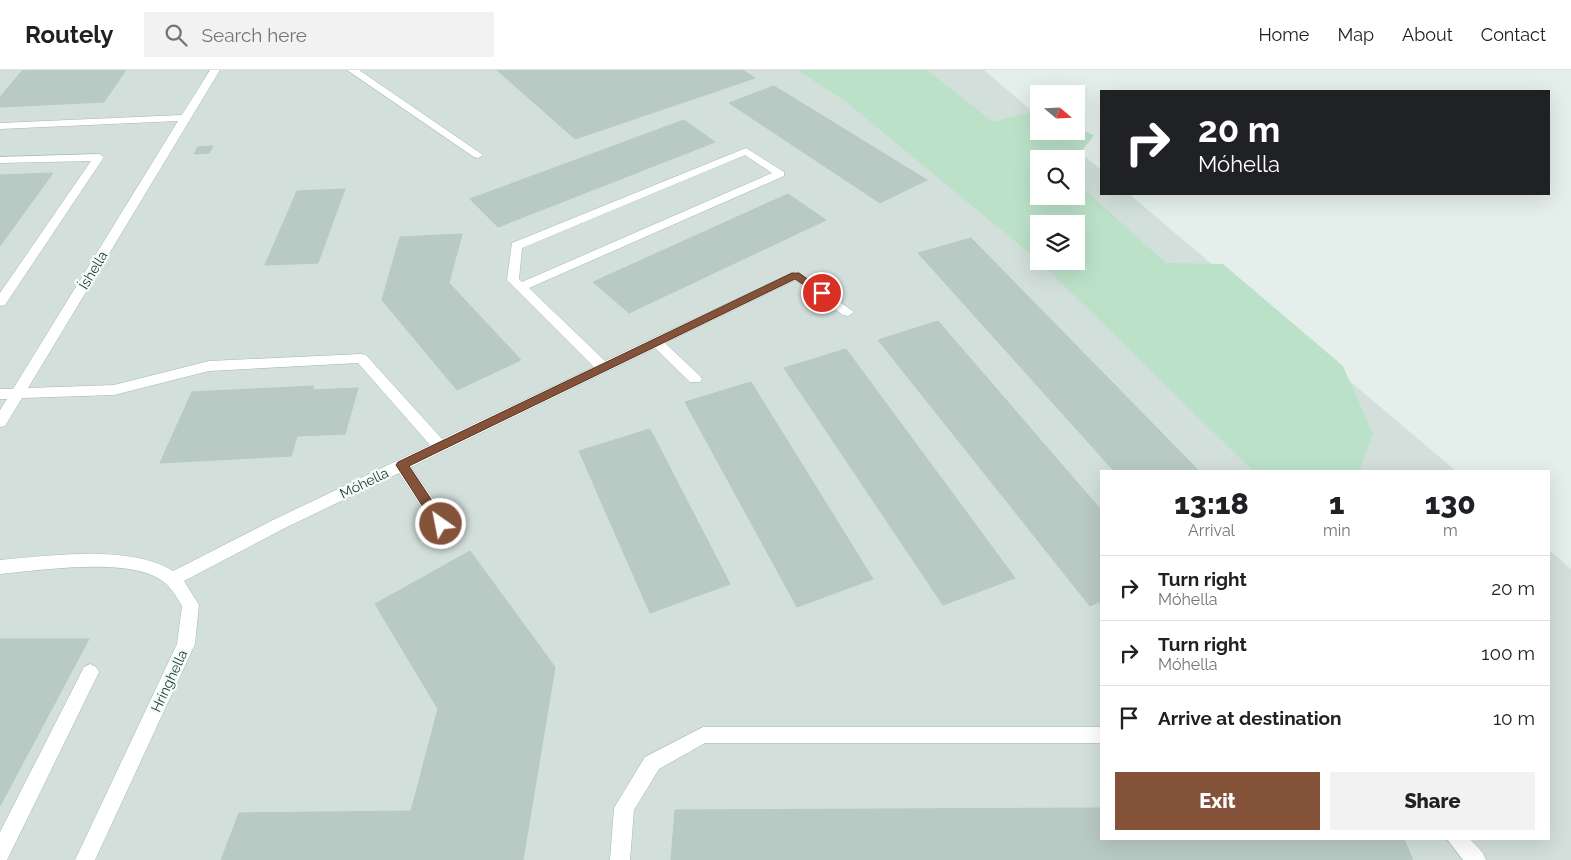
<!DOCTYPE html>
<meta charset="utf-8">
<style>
body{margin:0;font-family:Raleway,sans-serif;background:#f2f2f2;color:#202124;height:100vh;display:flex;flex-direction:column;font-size:19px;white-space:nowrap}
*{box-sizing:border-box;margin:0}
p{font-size:16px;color:#757577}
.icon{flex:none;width:28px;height:28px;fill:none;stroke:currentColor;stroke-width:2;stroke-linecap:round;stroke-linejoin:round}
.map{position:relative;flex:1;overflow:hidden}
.drawer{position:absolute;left:1100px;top:400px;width:450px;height:370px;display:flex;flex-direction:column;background:#fff;border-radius:0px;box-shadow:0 5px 20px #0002}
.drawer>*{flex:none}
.guide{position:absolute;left:1100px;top:20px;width:450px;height:105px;border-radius:0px;box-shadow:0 5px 20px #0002;background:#202124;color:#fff;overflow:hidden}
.needle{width:32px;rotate:109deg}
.buttons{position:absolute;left:1030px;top:15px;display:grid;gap:10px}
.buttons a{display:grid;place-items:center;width:55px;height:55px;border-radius:0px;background:#fff;box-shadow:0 5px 20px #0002;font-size:25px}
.pin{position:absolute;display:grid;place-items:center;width:42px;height:42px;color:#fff;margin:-21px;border:2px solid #fff;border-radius:50%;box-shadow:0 1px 5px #0007}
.me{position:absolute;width:55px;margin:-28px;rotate:327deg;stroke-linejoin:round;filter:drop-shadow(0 0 4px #0008)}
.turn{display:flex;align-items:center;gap:18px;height:105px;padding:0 15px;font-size:22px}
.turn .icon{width:65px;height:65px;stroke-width:2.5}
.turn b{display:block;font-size:35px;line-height:42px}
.eta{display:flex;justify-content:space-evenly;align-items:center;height:85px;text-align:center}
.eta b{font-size:30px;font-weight:800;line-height:35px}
.primary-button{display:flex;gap:10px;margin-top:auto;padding:10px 15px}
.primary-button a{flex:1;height:58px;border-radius:0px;background:#845139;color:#fff;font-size:20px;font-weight:800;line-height:58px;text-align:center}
.primary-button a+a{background:#f2f2f2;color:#202124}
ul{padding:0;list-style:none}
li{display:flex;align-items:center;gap:15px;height:65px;padding:0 15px;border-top:1px solid #e0e0e0}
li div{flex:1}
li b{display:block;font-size:19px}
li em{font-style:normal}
header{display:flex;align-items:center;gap:30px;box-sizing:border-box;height:70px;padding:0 25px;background:#fff;border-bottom:1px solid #e0e0e0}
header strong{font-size:24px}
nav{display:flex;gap:28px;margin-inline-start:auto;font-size:18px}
.search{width:350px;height:45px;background:#f2f2f2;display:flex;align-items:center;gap:12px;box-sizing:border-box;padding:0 18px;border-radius:0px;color:#757577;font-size:19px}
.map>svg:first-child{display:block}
.built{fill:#d2dfda;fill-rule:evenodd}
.green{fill:#bbe2c9}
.building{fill:#b9cac4;stroke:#b5cac3}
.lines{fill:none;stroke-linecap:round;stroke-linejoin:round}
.minor-casing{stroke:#a6b8b3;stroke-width:1}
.minor{fill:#fff;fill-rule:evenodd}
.route{fill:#845139;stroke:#563525}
.labels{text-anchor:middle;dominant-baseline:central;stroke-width:4.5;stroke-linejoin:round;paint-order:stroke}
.street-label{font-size:14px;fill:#21433d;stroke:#f5fbf8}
</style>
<header>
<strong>Routely</strong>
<div class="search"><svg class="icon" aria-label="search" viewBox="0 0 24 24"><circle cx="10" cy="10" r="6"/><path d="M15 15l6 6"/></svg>Search here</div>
<nav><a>Home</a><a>Map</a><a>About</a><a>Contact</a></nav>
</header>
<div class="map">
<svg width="1571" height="790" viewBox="0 0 1571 790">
<rect width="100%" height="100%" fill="#e4efeb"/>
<path class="built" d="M0,0H984L1039,47V61H1056L1101,100V124H1129L1456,401H1101V769H1549V480L1571,499V790H0ZM1039,89H1076V126H1039ZM1039,154H1076V191H1039Z"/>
<path class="green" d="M797,0H927L993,52L1032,42L1039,44V61H1076V58L1094,65L1076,89H1039V126H1076V112L1166,193L1223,194L1343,296L1373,364L1360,398L1363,401H1253L1039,191H1076V154H1039V191L845,31Z"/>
<path class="building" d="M49,0H126L104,32L0,37V27L22,1Z
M497,0H743L755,8L575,69Z
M774,16L927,110L880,133L729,33Z
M684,50L715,72L498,157L470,129Z
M213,76L209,83L194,84L198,77Z
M53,103L0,176V105Z
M345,119L318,193L265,195L297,121Z
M788,124L826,150L629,243L593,212Z
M462,164L449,213L521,290L457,320L382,230L400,167Z
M971,168L1199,401H1114L918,183Z
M938,251L1101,440V531L1090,536L878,270Z
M846,279L1015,508L943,535L784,298Z
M751,312L873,509L797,537L685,332Z
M314,316L312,320L358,318L345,364L297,366L291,386L160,393L192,322Z
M650,359L730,514L650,543L579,381Z
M470,481L555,597L523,790H221L239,743L411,741L438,639L375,534Z
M0,569H89L0,736Z
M1101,738V769H1404L1413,790H671L675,740Z"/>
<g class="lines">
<g class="minor-casing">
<path id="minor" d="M210,0H220L28,318L114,315L209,291L361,284L366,285L442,369L594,297L507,210L512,173L746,78L784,102V106L529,218L605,291L796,201L854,242L848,246L843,245L795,210L665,273L700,306L702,309L700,312H690L655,278L411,397L447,449L449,453L447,457L441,459L435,457L399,403L283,459L184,511L199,535L195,574L95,790H75L177,574L182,536C175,524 168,512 154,506C117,489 41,500 0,504V490C50,486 128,474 173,501L271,451L430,375L358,293L209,301L114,325L22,328L5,356L0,357V340L7,329H0V319H13L178,51L0,59V53L182,45ZM745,85L772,103L522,212L519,209L522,178Z
M347,0H359L483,85L478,88L474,87Z
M99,84L104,87L5,235L0,236V223L91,91L0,93V87Z
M90,594L96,597L99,602L7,790H0V762L84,597Z
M703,657H1101V673H705L659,699L634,740L630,790H610L614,738L645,687Z
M1447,769H1470L1483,783L1486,790H1463Z"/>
</g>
<use href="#minor" class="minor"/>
</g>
<path class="route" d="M792,203H799L827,223L818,225L795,209L409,396L445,450L447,454L445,457H436L396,395L398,392Z"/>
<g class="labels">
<g class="street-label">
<text transform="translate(93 200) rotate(-59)">Íshella</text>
<text transform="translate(364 413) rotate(-26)">Móhella</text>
<text transform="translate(169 611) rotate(-65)">Hringhella</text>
</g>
</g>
</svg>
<div class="buttons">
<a><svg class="needle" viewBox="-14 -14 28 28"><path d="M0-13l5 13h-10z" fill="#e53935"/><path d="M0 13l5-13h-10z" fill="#757577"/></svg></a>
<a><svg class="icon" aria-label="search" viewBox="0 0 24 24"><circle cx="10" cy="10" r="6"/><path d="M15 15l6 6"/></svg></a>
<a><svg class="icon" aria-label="layers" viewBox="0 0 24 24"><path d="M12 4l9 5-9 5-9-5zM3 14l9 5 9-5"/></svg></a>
</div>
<div class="pin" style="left:822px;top:223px;background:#d93025"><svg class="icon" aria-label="arrive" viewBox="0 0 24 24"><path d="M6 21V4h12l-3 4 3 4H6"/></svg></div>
<svg class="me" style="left:441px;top:454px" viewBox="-20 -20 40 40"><circle r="17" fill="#845139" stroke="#fff" stroke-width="3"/><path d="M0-11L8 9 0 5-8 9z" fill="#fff"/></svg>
<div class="guide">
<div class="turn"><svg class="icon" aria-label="right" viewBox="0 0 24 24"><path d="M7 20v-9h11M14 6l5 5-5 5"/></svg><div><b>20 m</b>Móhella</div></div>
</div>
<section class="drawer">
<div class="eta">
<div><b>13:18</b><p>Arrival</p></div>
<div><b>1</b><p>min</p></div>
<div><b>130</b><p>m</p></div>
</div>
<ul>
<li><svg class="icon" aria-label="right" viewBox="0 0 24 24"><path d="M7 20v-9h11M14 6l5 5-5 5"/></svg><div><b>Turn right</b><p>Móhella</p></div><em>20 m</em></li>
<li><svg class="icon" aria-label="right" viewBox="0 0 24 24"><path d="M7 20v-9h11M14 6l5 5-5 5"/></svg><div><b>Turn right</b><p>Móhella</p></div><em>100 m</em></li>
<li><svg class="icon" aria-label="arrive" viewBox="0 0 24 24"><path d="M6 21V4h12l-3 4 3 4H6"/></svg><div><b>Arrive at destination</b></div><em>10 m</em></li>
</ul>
<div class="primary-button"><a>Exit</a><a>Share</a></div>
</section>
</div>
